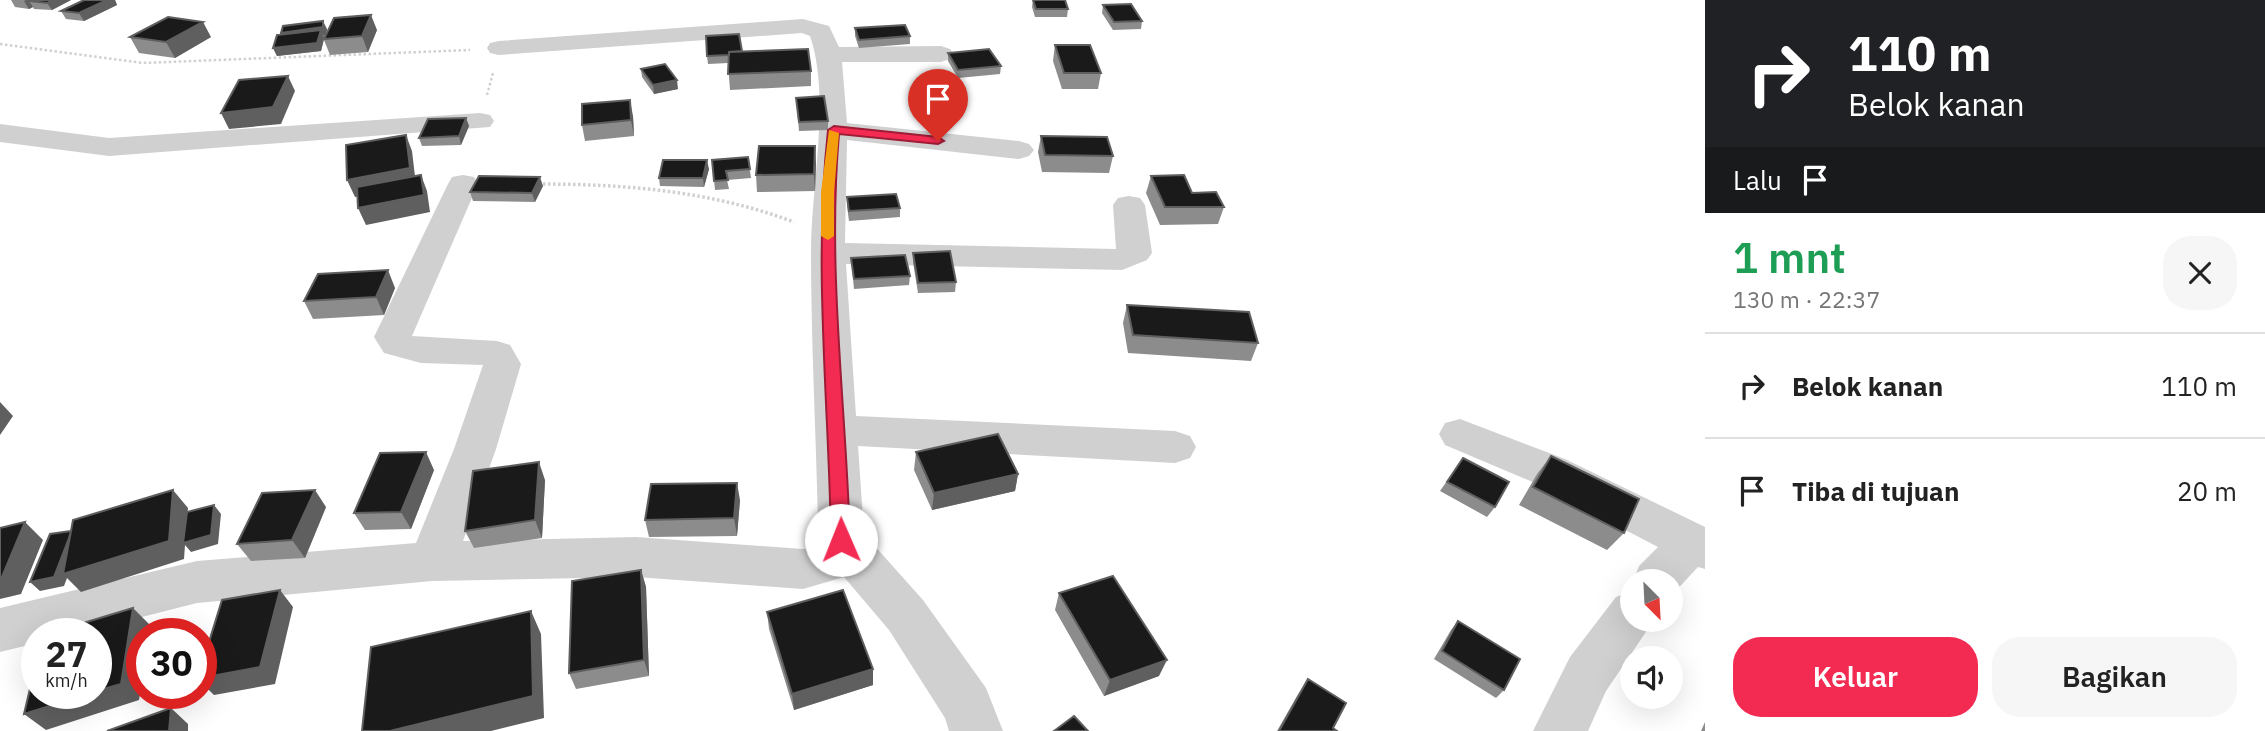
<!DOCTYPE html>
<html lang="id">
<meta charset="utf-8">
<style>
body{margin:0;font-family:"IBM Plex Sans",sans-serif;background:#f6f6f6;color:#222;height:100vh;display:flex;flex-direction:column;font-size:26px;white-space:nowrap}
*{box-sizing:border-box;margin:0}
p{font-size:23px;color:#767676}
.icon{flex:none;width:38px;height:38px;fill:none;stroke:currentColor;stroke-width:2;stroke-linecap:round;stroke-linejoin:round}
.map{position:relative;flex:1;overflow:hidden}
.details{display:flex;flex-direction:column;background:#fff;width:560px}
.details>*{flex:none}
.top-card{background:#202124;color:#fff;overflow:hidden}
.needle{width:46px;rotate:156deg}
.tools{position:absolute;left:1620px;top:569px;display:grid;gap:14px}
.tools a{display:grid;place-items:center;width:63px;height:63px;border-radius:50%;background:#fff;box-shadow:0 7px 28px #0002;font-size:35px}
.speed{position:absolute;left:21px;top:618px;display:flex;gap:14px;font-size:35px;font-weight:700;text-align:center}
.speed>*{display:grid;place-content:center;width:91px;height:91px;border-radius:50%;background:#fff;box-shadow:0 7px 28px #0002;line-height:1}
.speed small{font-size:18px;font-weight:400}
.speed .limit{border:10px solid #d22;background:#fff;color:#111}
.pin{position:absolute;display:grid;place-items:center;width:60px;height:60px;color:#fff;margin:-72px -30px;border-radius:50% 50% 50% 0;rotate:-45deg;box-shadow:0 0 7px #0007}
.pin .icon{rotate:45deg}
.me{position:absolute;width:77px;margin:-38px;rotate:359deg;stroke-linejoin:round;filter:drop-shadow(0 0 5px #0008)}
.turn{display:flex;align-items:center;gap:24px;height:147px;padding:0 28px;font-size:32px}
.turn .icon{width:91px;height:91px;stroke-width:2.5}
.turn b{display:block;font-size:49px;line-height:60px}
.then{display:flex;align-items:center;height:66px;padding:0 28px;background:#0003;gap:14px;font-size:26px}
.round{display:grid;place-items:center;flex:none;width:74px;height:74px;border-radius:28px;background:#f6f6f6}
.summary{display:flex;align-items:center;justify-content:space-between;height:119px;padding:0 28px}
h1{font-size:42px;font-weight:600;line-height:52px;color:#1e9e55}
.action{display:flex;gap:14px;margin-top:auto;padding:14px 28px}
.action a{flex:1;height:80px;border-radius:28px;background:#f32b52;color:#fff;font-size:28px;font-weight:600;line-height:80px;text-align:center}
.action a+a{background:#f6f6f6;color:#222}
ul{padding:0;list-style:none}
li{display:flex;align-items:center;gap:21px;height:105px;padding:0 28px;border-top:2px solid #e0e0e0}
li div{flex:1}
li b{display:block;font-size:26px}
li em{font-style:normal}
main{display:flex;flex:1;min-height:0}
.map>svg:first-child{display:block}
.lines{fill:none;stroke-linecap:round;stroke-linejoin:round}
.path-far1{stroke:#d0d0d0;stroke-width:2.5;stroke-dasharray:2.5 2.5;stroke-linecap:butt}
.path{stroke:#d0d0d0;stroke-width:3.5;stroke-dasharray:2.5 2.5;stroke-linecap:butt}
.minor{fill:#d0d0d0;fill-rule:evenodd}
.wall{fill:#8c8c8c}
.shaded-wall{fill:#5f5f5f}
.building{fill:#1a1a1a;stroke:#5f5f5f;stroke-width:2}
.route{fill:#f32b52;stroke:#9e1c35;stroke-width:2}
.slow{fill:#f59e0b}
</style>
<main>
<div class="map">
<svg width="1705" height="731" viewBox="0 0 1705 731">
<rect width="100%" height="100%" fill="#fff"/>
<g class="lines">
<path class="path-far1" d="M0,44L143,63L470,50
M487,95L493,73"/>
<path class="path" d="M538,184C626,184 711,191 794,222"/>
<path class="minor" d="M803,19L829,26L839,47L941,46L950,49L954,54L950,59L941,62H842L847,123L1019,141L1029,144L1034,150L1029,156L1019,159L847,140L845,243L1116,249L1113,205L1118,198L1129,196L1140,198L1145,205L1152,253L1147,260L1122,270L846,264L856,416L1175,431L1190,436L1196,447L1190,458L1175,463L858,446L864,534L923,600L986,688L1003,731H949L945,718L889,630L844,577L803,589L636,577L432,581L197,603L75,634H37V643L0,652V608L197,561L416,543L454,449L483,365L421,363L384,353L374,337L448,184L452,177L463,175L474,177L478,184L412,336L497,341L510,345L521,364L496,449L463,541L636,537L803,549L814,547L818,523C816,433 811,342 811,252C811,186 831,97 810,36L802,33L499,55L490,53L487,48L490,43L499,41Z
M480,113L490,115L494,121L490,127L109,156L0,142V124L109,138Z
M1460,419L1565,459L1705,527V569L1698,567L1671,596V581L1633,582L1639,566L1658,547L1535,483L1445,445L1439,434L1445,423Z
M1633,590V620H1654L1606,691L1588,731H1533L1570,657L1616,597Z"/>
</g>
<path class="wall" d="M11,0H71L52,10L34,9L33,7L29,9L15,7Z
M84,0H115L117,5L84,21L66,19L61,11Z
M1033,0L1068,9L1067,17H1035L1032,7Z
M1103,5L1142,21L1141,29L1113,30L1102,13Z
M855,28L910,36V44L859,48L855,36Z
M327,29L326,35L377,30L368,52L330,55L324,40L321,51L277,56L273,48Z
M130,37H211L175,58L139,53Z
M1055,45L1101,73L1098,89H1062L1053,61Z
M742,51L811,71V86L730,90L728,63L708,64L707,56Z
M948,53L1001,66L1000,74L958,78L948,61Z
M641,69L678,89L654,94L642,77Z
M796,98L828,121V130L799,131Z
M633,116L634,136L585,141L582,125Z
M466,118L469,126L461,145L422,146L419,138Z
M1041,136L1113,156L1109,173L1042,172L1038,152Z
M748,157L751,178L727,180L729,189L715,190L712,160Z
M816,163L815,191L757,192L756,175Z
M709,169L704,187L660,186L659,178Z
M1151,176L1224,207L1218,224L1160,225L1146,193Z
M543,186L535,202L473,201L470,192Z
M847,197L900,208V217L849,221L847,206Z
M913,253L956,282L955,292L918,293L913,262Z
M851,258L910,276L909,285L854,289Z
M395,288L384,315L313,319L304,301Z
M1127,305L1258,343L1251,361L1128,353L1123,323Z
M916,452L1018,474L1015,491L932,510L914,470Z
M1551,456L1624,533L1607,550L1519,505L1537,474Z
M1463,458L1495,507L1487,517L1440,491Z
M434,470L411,529L365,530L354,513Z
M545,480L542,538L474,548L465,531Z
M740,500L737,536L649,537L645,520Z
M326,507L305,558L251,561L237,544Z
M641,570L646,587L649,676L576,689L569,673Z
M1059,593L1159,676L1104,696L1055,610Z
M767,612L873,685L794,710L769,629Z
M1458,621L1504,690L1496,698L1434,659L1451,630Z
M1308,679L1333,728L1337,731H1277L1297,696Z
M1705,722V731H1701Z"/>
<path class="shaded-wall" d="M26,0H46L29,1L33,7L29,9L24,1Z
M52,0H71L52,10L47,3Z
M107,0H115L117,5L84,21L79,13Z
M371,15L377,30L368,52L362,36Z
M323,21L327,29L326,35H323L324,38L321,51L277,56L273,48L285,41L281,33Z
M203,22L211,37L175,58L166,42Z
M288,76L295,91L281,124L229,129L221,113Z
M677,80L678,89L654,94L653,85Z
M630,100L633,116L634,136L631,120Z
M466,118L469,126L461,145L459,136Z
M406,135L412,151L416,185L355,197L347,180Z
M815,146L816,163L815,191L814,174Z
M707,160L709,169L704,187L703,178Z
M421,175L427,191L430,212L366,225L358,208Z
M540,177L543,186L535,202L532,193Z
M388,270L395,288L384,315L376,297Z
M0,402L13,416L0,435Z
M426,452L434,470L411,529L401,512Z
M539,462L545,480L542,538L535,520Z
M1018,474L1015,491L932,510L934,493Z
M737,483L740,500L737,536L734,518Z
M173,490L188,508L185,542L214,505L221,514L218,544L191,552L185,545L184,559L81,592L67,578L64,586L40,591L30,582L72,530Z
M315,490L326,507L305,558L292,540Z
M25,522L43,540L21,594L0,599V577Z
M641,570L646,587L649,676L644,660Z
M280,590L293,607L275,684L214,695L201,682V678Z
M133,608L150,625L148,634H142V683L139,700L46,730L24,714L91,693H96Z
M531,611L541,634L544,718L491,731H390Z
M1167,660L1159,676L1104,696L1110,680Z
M873,669V685L794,710L792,694Z
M171,708L188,724V731H169Z"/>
<path class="building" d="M31,0H52L47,3L29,1Z
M84,0H107L79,13L61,11Z
M1033,0H1065L1068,9H1036Z
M1131,4L1142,21L1114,22L1103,5Z
M371,15L362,36L324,39L334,18Z
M168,17L203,22L166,42L130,37Z
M323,21V27L281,33L283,26Z
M905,25L910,36L859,40L855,28Z
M321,30L317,43L273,48L277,35Z
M739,34L742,51L729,52V55L707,56L706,36Z
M1055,45H1090L1101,73H1064Z
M808,49L811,71L728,74L729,52Z
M989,49L1001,66L958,70L948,53Z
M665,64L677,80L653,85L641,69Z
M288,76L273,107L221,113L239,80Z
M824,96L828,121L799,122L796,98Z
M630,100L631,120L582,125V104Z
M466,118L459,136L419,138L428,119Z
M406,135L410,168L347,180L346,145Z
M1041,136L1107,137L1113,156L1045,155Z
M759,146H815L814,174L756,175Z
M748,157L750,169L726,171L728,180L714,181L712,160Z
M663,160H707L703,178H659Z
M421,175L424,195L358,208L357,187Z
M1184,175L1192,193L1216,192L1224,207H1165L1151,176Z
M479,176L540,177L532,193L470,192Z
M896,194L900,208L849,211L847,197Z
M950,251L956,282L918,283L913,253Z
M905,255L910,276L854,279L851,258Z
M388,270L376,297L304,301L318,274Z
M1127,305L1249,312L1258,343L1133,335Z
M998,434L1018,474L934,493L916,452Z
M426,452L401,512L354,513L380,453Z
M1551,456L1639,499L1624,533L1533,487Z
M1463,458L1509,482L1495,507L1447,482Z
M539,462L535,520L465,531L473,471Z
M737,483L734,518L645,520L651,484Z
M173,490L169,541L63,574L73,520Z
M315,490L292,540L237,544L262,493Z
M214,505L211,535L183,543L187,512Z
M25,522L2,577H0V528Z
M71,531L69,538L54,577L30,582L50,534Z
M641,570L644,660L569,673L572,581Z
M1113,576L1167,660L1110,680L1059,593Z
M280,590L260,667L201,678V668L222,600Z
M843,590L873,669L792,694L767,612Z
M133,608L121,684L96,691V634H47Z
M531,611L533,696L390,731H362L371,647Z
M1458,621L1520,659L1504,690L1442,651Z
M37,659V693H91L24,714Z
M1308,679L1346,703L1333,728L1337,731H1279Z
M171,708L169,731H107Z
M1074,716L1088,731H1054Z"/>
<path class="route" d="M834,126L938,137L944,141L938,144L839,134C827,270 846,405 850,540L848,546L841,548L834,546L831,540C829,403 813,267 828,130Z"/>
<path class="slow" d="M829,130L839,133L834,192V236L828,240L821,236V192Z"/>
</svg>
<div class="tools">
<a><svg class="needle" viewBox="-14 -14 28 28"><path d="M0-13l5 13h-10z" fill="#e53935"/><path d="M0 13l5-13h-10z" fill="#767676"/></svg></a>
<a><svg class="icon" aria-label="sound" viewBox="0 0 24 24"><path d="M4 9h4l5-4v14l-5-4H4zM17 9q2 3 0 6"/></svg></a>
</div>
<div class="speed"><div>27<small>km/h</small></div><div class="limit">30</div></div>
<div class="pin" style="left:938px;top:141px;background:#d93025"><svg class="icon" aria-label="arrive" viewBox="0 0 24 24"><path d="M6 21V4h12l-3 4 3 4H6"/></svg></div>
<svg class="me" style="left:841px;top:540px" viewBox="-20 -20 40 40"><circle r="19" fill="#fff"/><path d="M0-13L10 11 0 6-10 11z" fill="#f32b52"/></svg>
</div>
<section class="details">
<div class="top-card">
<div class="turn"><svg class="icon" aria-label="right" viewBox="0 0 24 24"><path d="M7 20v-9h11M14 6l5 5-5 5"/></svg><div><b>110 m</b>Belok kanan</div></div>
<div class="then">Lalu<svg class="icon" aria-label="arrive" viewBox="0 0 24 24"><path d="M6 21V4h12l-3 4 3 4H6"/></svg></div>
</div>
<div class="summary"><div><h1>1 mnt</h1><p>130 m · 22:37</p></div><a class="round"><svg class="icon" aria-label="close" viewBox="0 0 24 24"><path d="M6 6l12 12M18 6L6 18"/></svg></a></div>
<ul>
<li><svg class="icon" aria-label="right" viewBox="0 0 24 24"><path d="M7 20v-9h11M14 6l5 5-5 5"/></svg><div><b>Belok kanan</b></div><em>110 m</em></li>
<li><svg class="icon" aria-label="arrive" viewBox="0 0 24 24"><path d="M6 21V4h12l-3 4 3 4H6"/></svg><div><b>Tiba di tujuan</b></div><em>20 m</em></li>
</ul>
<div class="action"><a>Keluar</a><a>Bagikan</a></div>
</section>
</main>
